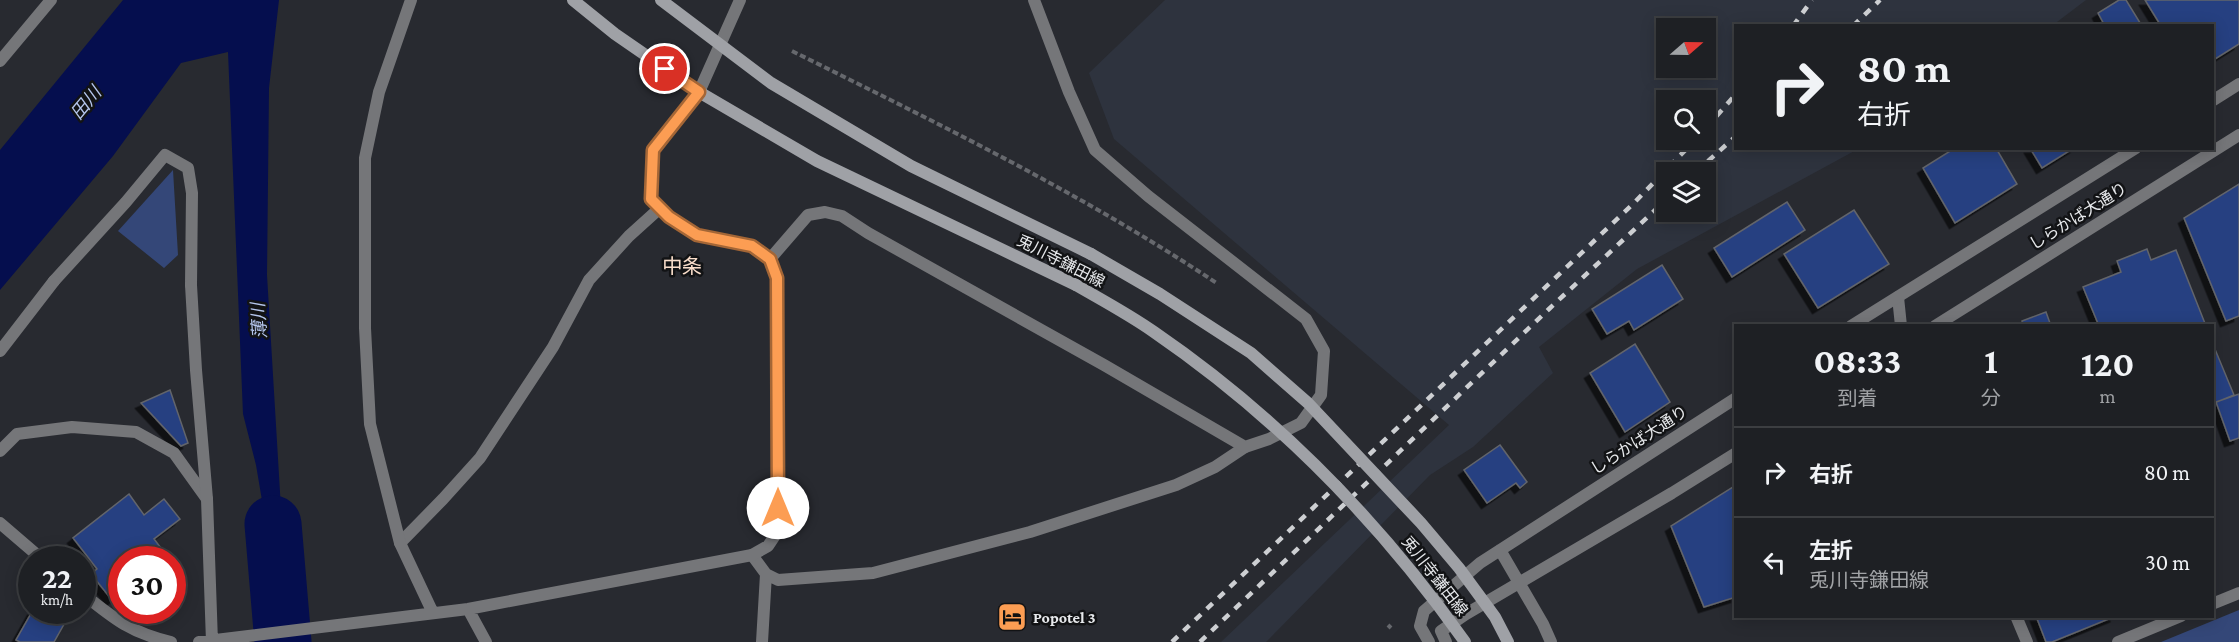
<!DOCTYPE html>
<html lang="ja">
<meta charset="utf-8">
<style>
body{margin:0;font-family:"Crimson Pro","Noto Sans JP",serif;background:#2b2d31;color:#f1f3f6;height:100vh;display:flex;flex-direction:column;font-size:22px;white-space:nowrap}
*{box-sizing:border-box;margin:0}
p{font-size:20px;color:#a1a3a6}
.icon{flex:none;width:33px;height:33px;fill:none;stroke:currentColor;stroke-width:2;stroke-linecap:round;stroke-linejoin:round}
.map{position:relative;flex:1;overflow:hidden}
.details{position:absolute;left:1734px;top:324px;width:480px;height:294px;display:flex;flex-direction:column;background:#1e2024;border-radius:0px;box-shadow:0 3px 15px #0003,0 0 0 2px #3c3e41}
.details>*{flex:none}
.guide{position:absolute;left:1734px;top:24px;width:480px;height:126px;border-radius:0px;box-shadow:0 3px 15px #0003,0 0 0 2px #3c3e41;background:#1e2024;color:#f1f3f6;overflow:hidden}
.needle{width:39px;rotate:70deg}
.tools{position:absolute;left:1656px;top:18px;display:grid;gap:12px}
.tools a{display:grid;place-items:center;width:60px;height:60px;border-radius:0px;background:#1e2024;box-shadow:0 3px 15px #0003,0 0 0 2px #3c3e41;font-size:30px}
.speed{position:absolute;left:18px;top:546px;display:flex;gap:12px;font-size:30px;font-weight:700;text-align:center}
.speed>*{display:grid;place-content:center;width:78px;height:78px;border-radius:50%;background:#1e2024;box-shadow:0 3px 15px #0003,0 0 0 2px #3c3e41;line-height:1}
.speed small{font-size:15px;font-weight:400}
.speed .limit{border:9px solid #d22;background:#fff;color:#111}
.pin{position:absolute;display:grid;place-items:center;width:51px;height:51px;color:#fff;margin:-26px;border:3px solid #fff;border-radius:50%;box-shadow:0 2px 6px #0007}
.me{position:absolute;width:66px;margin:-33px;rotate:0deg;stroke-linejoin:round;filter:drop-shadow(0 0 4px #0008)}
.turn{display:flex;align-items:center;gap:21px;height:126px;padding:0 24px;font-size:27px}
.turn .icon{width:78px;height:78px;stroke-width:2.5}
.turn b{display:block;font-size:42px;line-height:51px}
.eta{display:flex;justify-content:space-evenly;align-items:center;height:102px;text-align:center}
.eta b{font-size:36px;font-weight:700;line-height:42px}
ul{padding:0;list-style:none}
li{display:flex;align-items:center;gap:18px;height:90px;padding:0 24px;border-top:2px solid #3c3e41}
li div{flex:1}
li b{display:block;font-size:22px}
li em{font-style:normal}
.map>svg:first-child{display:block}
.built{fill:#2e333e;fill-rule:evenodd}
.green{fill:#344778}
.water{fill:#050e4e}
.lines{fill:none;stroke-linecap:round;stroke-linejoin:round}
.river{stroke:#050e4e;stroke-width:57}
.building{fill:#283f81;stroke:#62656b;stroke-width:1.5;filter:url(#shadow)}
.path{stroke:#66686d;stroke-width:4;stroke-dasharray:6 3;stroke-linecap:butt}
.service{stroke:#757679;stroke-width:12}
.minor{stroke:#757679;stroke-width:12}
.tertiary{stroke:#757679;stroke-width:12}
.secondary{stroke:#9fa1a6;stroke-width:12}
.rail{stroke:#cdcfd2;stroke-width:4.5;stroke-dasharray:8 8;stroke-linecap:butt}
.secondary-bridge{stroke:#9fa1a6;stroke-width:12}
.route-casing{stroke:#a46636;stroke-width:15}
.route{stroke:#fc9d53;stroke-width:10}
.labels{text-anchor:middle;dominant-baseline:central;stroke-width:5;stroke-linejoin:round;paint-order:stroke}
.street-label{font-size:16px;fill:#e7e9ec;stroke:#121315}
.poi-label{font-size:16px;font-weight:bold;fill:#e7e9ec;stroke:#121315;text-anchor:start}
.water-label{font-size:18px;font-style:italic;fill:#b5c6ed;stroke:#121315}
.quarter-label{font-size:20px;fill:#fadecb;stroke:#121315}
</style>
<div class="map">
<svg width="2239" height="642" viewBox="0 0 2239 642">
<defs>
<filter id="shadow"><feDropShadow dx="-5.5" dy="5.5" stdDeviation="0" flood-color="#0009"/></filter>
</defs>
<rect width="100%" height="100%" fill="#282a30"/>
<path class="built" d="M1165,0H2086L2053,25L1736,26V148L1858,149L1637,269L1539,347L1553,373L1473,447L1430,475L1266,642H1221L1449,425L1114,139L1089,73ZM1666,28H1706V68H1666ZM1666,100H1706V140H1666ZM1666,172H1706V212H1666Z"/>
<path class="green" d="M173,170L178,255L164,268L118,231Z
M2239,610V642H2161Z"/>
<path class="water" d="M123,0H279L269,88L267,275L289,642H286L256,465L243,414L228,52L181,63L113,156L0,290V150Z"/>
<g class="lines">
<path class="river" d="M273,524L283,642"/>
</g>
<path class="building" d="M2119,0H2126L2142,26H2105L2098,13Z
M2145,0H2239V44L2212,61V26H2161Z
M1955,148H1996L2017,184L1955,223L1923,168Z
M2030,148H2074L2042,168Z
M2239,184V316L2226,321L2184,218Z
M1787,202L1805,230L1732,277L1714,248Z
M1854,210L1889,264L1818,308L1784,254Z
M2147,249L2151,260L2176,250L2206,326H2099L2083,287L2121,272L2117,261Z
M1662,265L1683,299L1634,330L1629,321L1607,334L1592,309Z
M2046,312L2051,326H2023L2022,321Z
M2212,342L2234,395L2212,404Z
M1635,344L1670,402L1625,432L1590,373Z
M170,390L188,443L181,446L141,403Z
M2239,394V438L2230,441L2216,402Z
M1500,445L1527,482L1520,488L1516,483L1487,503L1464,470Z
M1736,485V597L1704,607L1671,526Z
M129,494L144,515L164,499L180,519L154,539L167,556L163,560H122V592L112,600L91,574L97,569L73,538Z
M33,610H72L54,642H20L16,640Z
M2036,616H2116L2052,642H2046Z"/>
<g class="lines">
<path class="path" d="M792,51C937,123 1083,194 1218,284
M1388,625L1391,628"/>
<path class="service" d="M54,281L126,202L165,155L188,168L192,193L191,285
M0,451L17,434L72,427L136,432L174,453L207,499
M400,543L443,499L480,458L553,347L589,280L629,236L660,208
M752,555L766,574L778,580L873,573L1030,532L1176,485L1215,467L1245,447
M762,642L766,574"/>
<path class="minor" d="M411,0L379,92L365,158V328L370,424L400,543L433,613
M0,61L51,0
M770,259L808,215L825,212L842,216L868,233L1104,365L1245,447L1269,439L1301,423L1321,395L1324,351L1306,319L1148,196L1095,150L1069,92L1034,0
M191,285L196,370L207,499L212,642
M1898,297L1901,326
M0,351L54,281
M0,523L43,560
M82,593C113,618 131,633 171,642
M468,609L486,642
M2016,616L2027,642
M199,642L468,609L752,555L768,546L778,531L777,278L770,259L752,246L697,235L669,217L651,199L653,150L699,92"/>
<path class="tertiary" d="M699,92L740,0
M2212,101L2239,84
M1851,326L2136,148
M1935,326L2239,135
M1500,550L1543,624L1551,642
M2212,604L2239,593
M1429,642L1420,626L1424,611L1480,563L1736,398
M1446,642L1441,631L1466,614L1672,493L1736,453
M2118,642L2181,616"/>
<path class="secondary" d="M573,0L615,34L699,92L817,161L1076,285
M661,0L771,83L911,166L1091,254"/>
<path class="rail" d="M1793,26L1812,0
M1853,26L1880,0
M1706,128L1736,94
M1696,172L1736,136
M1172,642L1633,204L1695,140
M1200,642L1549,309L1666,200"/>
<path class="secondary-bridge" d="M1091,254L1160,294L1251,353L1308,403L1421,523L1459,568L1495,617L1508,642
M1076,285C1102,300 1130,315 1154,332C1275,415 1380,522 1465,642"/>
</g>
<g class="lines">
<g class="route-casing">
<path id="route" d="M665,69L699,92L653,150L651,199L669,217L697,235L752,246L770,259L777,278L778,508"/>
</g>
<use href="#route" class="route"/>
</g>
<defs>
<g id="hotel-square" transform="scale(1.5)"><rect x="-9" y="-9" width="18" height="18" rx="4" fill="#fc9d53" stroke="#121315"/><path d="M-6-4.5h1.5V1H6V5H4.5V3h-9V5H-6ZM-4 0a1.8 1.8 0 1 1 3.6 0ZM.5 0V-2.5h3Q6-2.5 6 0Z" fill="#111"/></g>
</defs>
<g fill-rule="evenodd">
<use href="#hotel-square" x="1012" y="617"/>
</g>
<g class="labels">
<g class="street-label">
<text transform="translate(2078 216) rotate(-32)">しらかば大通り</text>
<text transform="translate(1061 261) rotate(27)">兎川寺鎌田線</text>
<text transform="translate(1639 440) rotate(-33)">しらかば大通り</text>
<text transform="translate(1435 576) rotate(52)">兎川寺鎌田線</text>
</g>
<g class="poi-label">
<text x="1033" y="617">Popotel 3</text>
</g>
<g class="water-label">
<text transform="translate(86 103) rotate(-50)">田川</text>
<text transform="translate(259 321) rotate(-94)">薄川</text>
</g>
<g class="quarter-label">
<text x="682" y="266">中条</text>
</g>
</g>
</svg>
<div class="tools">
<a><svg class="needle" viewBox="-14 -14 28 28"><path d="M0-13l5 13h-10z" fill="#e53935"/><path d="M0 13l5-13h-10z" fill="#a1a3a6"/></svg></a>
<a><svg class="icon" aria-label="search" viewBox="0 0 24 24"><circle cx="10" cy="10" r="6"/><path d="M15 15l6 6"/></svg></a>
<a><svg class="icon" aria-label="layers" viewBox="0 0 24 24"><path d="M12 4l9 5-9 5-9-5zM3 14l9 5 9-5"/></svg></a>
</div>
<div class="speed"><div>22<small>km/h</small></div><div class="limit">30</div></div>
<div class="pin" style="left:665px;top:69px;background:#d93025"><svg class="icon" aria-label="arrive" viewBox="0 0 24 24"><path d="M6 21V4h12l-3 4 3 4H6"/></svg></div>
<svg class="me" style="left:778px;top:508px" viewBox="-20 -20 40 40"><circle r="19" fill="#fff"/><path d="M0-13L10 11 0 6-10 11z" fill="#fc9d53"/></svg>
<div class="guide">
<div class="turn"><svg class="icon" aria-label="right" viewBox="0 0 24 24"><path d="M7 20v-9h11M14 6l5 5-5 5"/></svg><div><b>80 m</b>右折</div></div>
</div>
<section class="details">
<div class="eta">
<div><b>08:33</b><p>到着</p></div>
<div><b>1</b><p>分</p></div>
<div><b>120</b><p>m</p></div>
</div>
<ul>
<li><svg class="icon" aria-label="right" viewBox="0 0 24 24"><path d="M7 20v-9h11M14 6l5 5-5 5"/></svg><div><b>右折</b></div><em>80 m</em></li>
<li><svg class="icon" aria-label="left" viewBox="0 0 24 24"><path d="M17 20v-9H6M10 6l-5 5 5 5"/></svg><div><b>左折</b><p>兎川寺鎌田線</p></div><em>30 m</em></li>
</ul>
</section>
</div>
